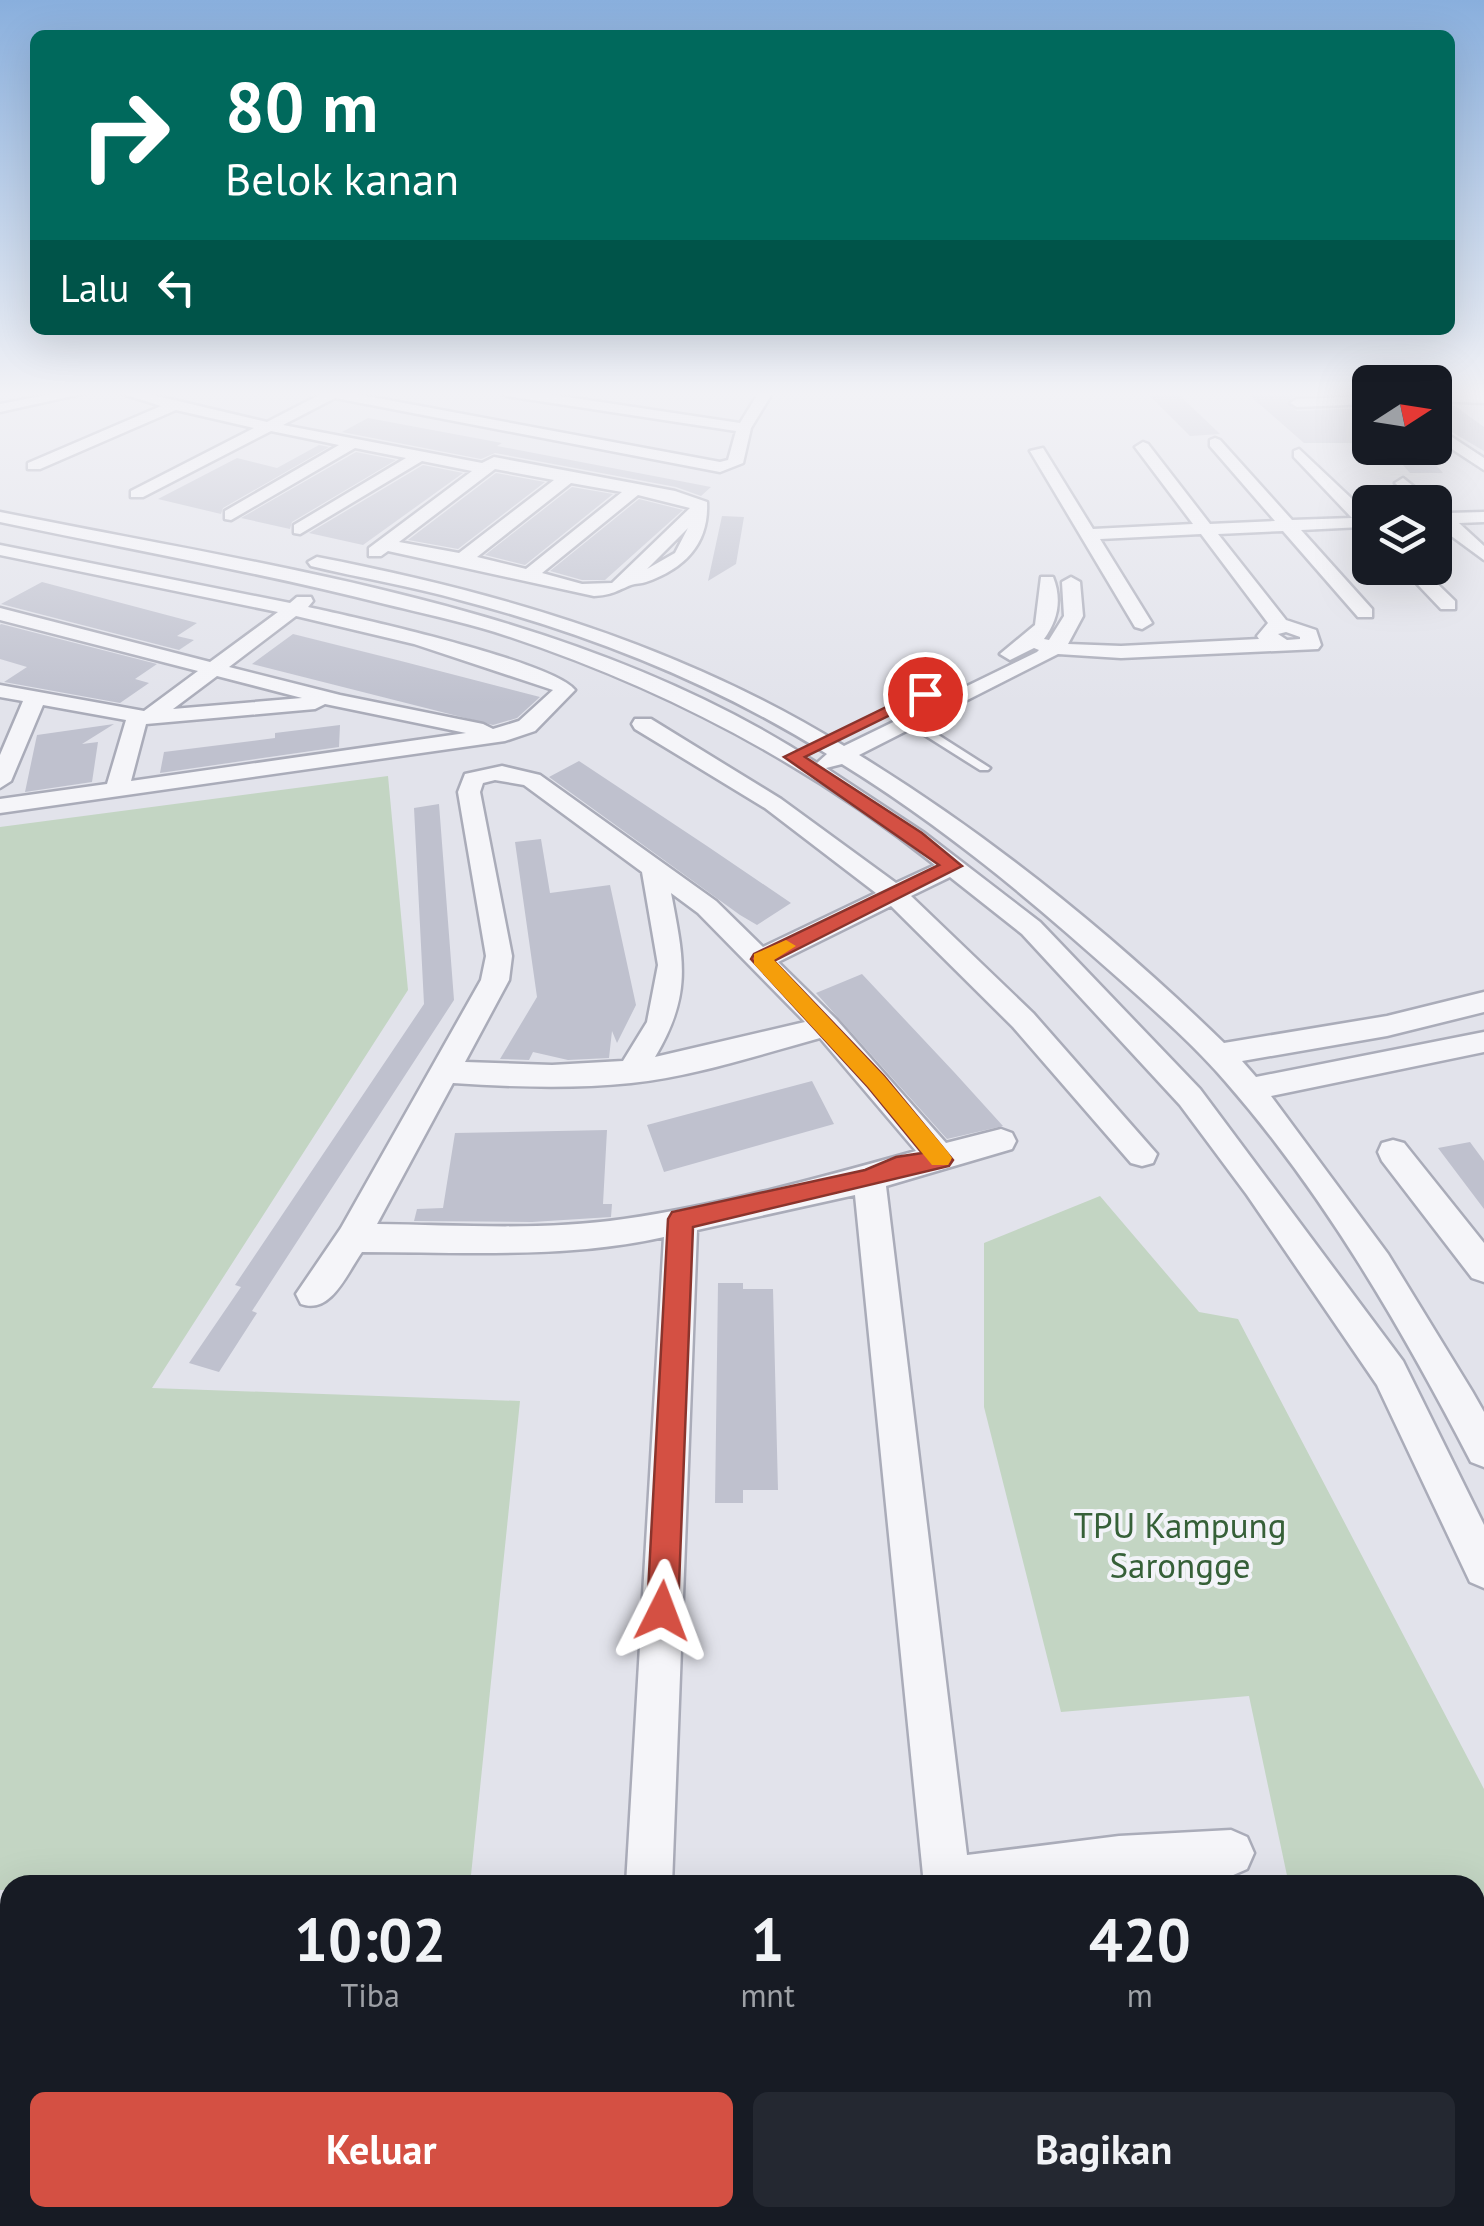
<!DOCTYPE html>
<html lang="id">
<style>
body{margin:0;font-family:"PT Sans",sans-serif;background:#242831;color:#f1f3f6;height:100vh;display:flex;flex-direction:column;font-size:38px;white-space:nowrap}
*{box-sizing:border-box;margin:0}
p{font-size:32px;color:#9ea1a6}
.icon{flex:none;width:55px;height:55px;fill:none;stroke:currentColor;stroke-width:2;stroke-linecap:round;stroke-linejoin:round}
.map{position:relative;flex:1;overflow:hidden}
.panel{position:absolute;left:0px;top:1875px;width:1485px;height:352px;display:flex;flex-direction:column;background:#171b24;border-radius:30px 30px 0 0;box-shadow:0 10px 40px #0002}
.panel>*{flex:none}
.hud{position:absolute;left:30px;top:30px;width:1425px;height:305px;border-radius:15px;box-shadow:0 10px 40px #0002;background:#00695c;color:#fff;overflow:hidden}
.needle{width:65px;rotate:78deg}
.tools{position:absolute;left:1352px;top:365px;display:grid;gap:20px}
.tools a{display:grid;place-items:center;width:100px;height:100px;border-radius:15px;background:#171b24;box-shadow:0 10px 40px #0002;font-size:50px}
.pin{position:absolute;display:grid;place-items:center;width:85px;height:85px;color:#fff;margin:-42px;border:5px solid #fff;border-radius:50%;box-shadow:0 2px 10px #0007}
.me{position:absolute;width:110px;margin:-55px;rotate:3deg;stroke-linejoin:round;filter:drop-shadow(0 0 8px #0008)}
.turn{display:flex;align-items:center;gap:35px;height:210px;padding:0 30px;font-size:45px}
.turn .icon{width:130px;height:130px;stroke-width:2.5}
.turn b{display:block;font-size:70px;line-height:85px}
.then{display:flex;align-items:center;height:95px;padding:0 30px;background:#0003;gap:20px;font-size:38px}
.eta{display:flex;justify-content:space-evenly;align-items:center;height:170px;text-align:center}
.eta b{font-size:60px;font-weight:600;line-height:70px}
.cta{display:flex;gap:20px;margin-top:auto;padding:20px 30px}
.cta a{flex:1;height:115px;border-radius:15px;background:#d45043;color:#fff;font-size:40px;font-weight:600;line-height:115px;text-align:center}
.cta a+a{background:#242831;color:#f1f3f6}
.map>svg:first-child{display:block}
.green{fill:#c3d5c3}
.building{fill:#bfc1ce}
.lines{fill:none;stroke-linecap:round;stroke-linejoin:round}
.lane-casing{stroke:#aaacb9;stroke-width:5}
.street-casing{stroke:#aaacb9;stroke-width:5}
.lane{fill:#f5f5f9;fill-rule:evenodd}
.street{fill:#f5f5f9;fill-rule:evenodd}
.route{fill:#d45043;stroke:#8a342c;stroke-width:2.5}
.slow{fill:#f59e0b}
.labels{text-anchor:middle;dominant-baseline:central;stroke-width:8;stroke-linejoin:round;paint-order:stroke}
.near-park-label{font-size:35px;fill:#366038;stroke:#f2f3f8}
</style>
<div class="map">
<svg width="1484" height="2226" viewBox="0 0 1484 2226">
<rect width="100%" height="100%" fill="#e2e3eb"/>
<path class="green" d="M388,776L408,990L152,1388L520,1401L470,1885H10V1890H0V827Z
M1100,1196L1199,1312L1238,1319L1484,1789V1900L1475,1902V1885H1289L1249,1696L1061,1712L984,1407V1243Z"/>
<path class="building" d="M1146,392H1176L1220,434L1190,436Z
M1370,392L1297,395L1286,402L1297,411L1370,408V443H1304L1249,395Z
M1435,405L1455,406L1484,427V451L1435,422Z
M368,418L502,443L497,446L711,487L701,496L676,487L495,453L481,459L342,432Z
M319,445L329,447L223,508L221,514L158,499L237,458L277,468Z
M1388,448H1421L1443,473H1410Z
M356,452L396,460L292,522L290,529L241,518Z
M423,465L463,473L363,545L309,533Z
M496,473L545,482L458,549L408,540Z
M572,487L613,494L525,565L485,555Z
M639,499L683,510L605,580H582L550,571Z
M722,516L744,517L736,564L708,581Z
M42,582L197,623L177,636L194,640L179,650L1,604Z
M0,625L1,624L157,664L135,679L149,683L120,703L4,682L27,667L0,659Z
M293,634L401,661L540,697L517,718L493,725L252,664Z
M114,724L82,744L98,742L92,782L25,792L37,735Z
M340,725L339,747L160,773L164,752L275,738V733Z
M579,761L707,846L791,903L757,925L740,915L549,777Z
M439,804L454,1000L252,1311L257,1313L219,1372L189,1363L241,1287L235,1285L424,1004L414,808Z
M541,839L550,893L610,885L636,1005L617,1043L612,1031L609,1058L568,1060L533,1052L529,1060L500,1059L537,997L515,842Z
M862,974L954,1072L1003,1126L947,1139L816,993Z
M812,1081L834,1124L664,1172L647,1125Z
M607,1130L603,1204H612L611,1217L532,1222L414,1221L417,1209L443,1208L455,1133Z
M1470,1142L1484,1161V1209L1438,1148Z
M718,1283H743V1289H773L778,1490H743V1503H715Z"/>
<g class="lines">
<g class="lane-casing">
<path id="lane" d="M888,708H896L990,768L988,770H980L888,712Z"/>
</g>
<g class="street-casing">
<path id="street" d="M62,392H90L0,412V404Z
M117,392H140L267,422L319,395L317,392H345L720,462L728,460L736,431L507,396L500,392H534L740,423L759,392H773L751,428L743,463L720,472L335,398L283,425L482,463L494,457L675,491L707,502C709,543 686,568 646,582C641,584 636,583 631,585C616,591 612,595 594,596L388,551L381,556H369V548L472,471L422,461L300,534L294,533V525L406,458L355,448L231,520L225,519V511L339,445L271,431L143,497H131V491L254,428L176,410L40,469H28V463L161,406ZM495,469L554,480L459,553L399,542ZM571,483L622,492L526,569L477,557ZM638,495L690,508L612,583L582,584L542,573ZM688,528L675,553L647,569Z
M1435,393L1484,395V403L1435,401Z
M1370,396V404L1297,407L1290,403L1297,399Z
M1435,426L1484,458V470L1435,438Z
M1215,438L1220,440L1292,520L1352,518L1294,457V451L1299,449L1370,516V531L1362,527L1301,530L1372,609V617H1358L1283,531L1218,534L1286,620L1316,630L1321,645L1318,649L1121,658L1058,654L859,755C991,836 1114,936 1224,1043L1387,1016L1484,992V1012L1387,1036L1242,1061L1256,1077L1484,1032V1052L1271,1096L1388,1254L1472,1391L1484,1412V1467L1471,1462C1402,1329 1324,1194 1225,1081C1193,1044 1154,1010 1117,977C1030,899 941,825 842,764L826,768L923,832L1040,922L1200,1089L1403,1361L1484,1525V1588L1470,1582L1377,1385L1247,1195L1180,1105L1022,934L950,877L911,896L1033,1013L1157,1154L1153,1163L1142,1166L1131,1163L1013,1027L891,906L778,962L836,1019L946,1143L1001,1129L1012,1133L1016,1141L1012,1149L886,1186L967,1855L1119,1836L1231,1830L1247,1837L1254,1853L1247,1869L1231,1876L1097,1885H924L855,1195L697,1230L672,1885H626L664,1237C566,1259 462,1252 362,1252C347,1273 331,1315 301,1304L296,1294L341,1228L481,980L486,956L458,792L465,774L502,766L540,775L716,901L763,947L876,893L765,808L635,729L632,724L635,719H651L781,799L896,883L935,865C804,761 654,683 495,632C459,621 422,613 385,604C258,572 128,549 0,522V512C276,568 576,606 817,763L827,754C713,683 590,634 460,600C411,586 360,578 311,566L308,562L317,557C503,593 682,646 844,746L1037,652L1039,650L1034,648L1010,660L1000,654L1035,625L1041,577H1053C1062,599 1058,620 1044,639L1049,640L1064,616L1062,582L1071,577L1080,582L1083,616L1068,644L1121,646L1259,639L1257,636L1268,623L1201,534L1100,539L1152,623L1142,629L1135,627L1030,451L1043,448L1093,529L1193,524L1135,447L1143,442L1148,444L1210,524L1275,521L1210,446V440ZM1286,632L1300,637V639L1287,640L1278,634ZM495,780L524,785L642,872L658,965L647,1022L623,1061L552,1065L465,1062L509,980L512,956L480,792L483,783ZM671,893L698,913L805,1022L655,1057C692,995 684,961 671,893ZM820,1038L916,1151C820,1178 721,1205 624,1219C543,1231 458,1225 377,1224L453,1083C512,1087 573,1089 631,1083C696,1076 758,1055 820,1038Z
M1403,478L1433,502H1416L1395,483Z
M1435,506L1448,513L1484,512V522L1459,523L1484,546V560L1435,524Z
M0,545L290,603L297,597H311L313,601L308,607C354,617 552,661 575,690L535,731L505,741L0,813V799L107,784L126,720L43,705L11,781L0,788V755L23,701L0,697V685L144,711L198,671L0,620V608L210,662L278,612L0,555ZM296,616L414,644L553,690L519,721L493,729L483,724L340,695L229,667ZM217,676L302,698L173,709ZM325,704L466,733L131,781L146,724L315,709Z
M1402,568H1421L1455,601V609H1441Z
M1393,1140L1404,1143L1484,1243V1282L1472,1278L1382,1161L1378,1152L1382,1143Z
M1484,2087V2139L1475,2142V2090Z
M1055,2218H1113L1116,2225L1052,2226Z
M1152,2218H1206L1207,2226H1153Z"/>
</g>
<use href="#lane" class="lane"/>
<use href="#street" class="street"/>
</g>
<linearGradient id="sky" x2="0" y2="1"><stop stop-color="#89afdd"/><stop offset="0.56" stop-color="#f2f2f6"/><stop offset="1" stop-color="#f2f2f6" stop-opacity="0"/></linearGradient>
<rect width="1484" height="703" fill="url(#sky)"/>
<path class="route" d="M919,691L933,694L805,757L922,833L962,866L774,961L884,1076L953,1160L949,1166L693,1227L678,1611L673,1622L662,1626L651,1622L647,1611L668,1219L672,1212L865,1170L896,1157L922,1153L868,1087L751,959L754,954L939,865L784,757Z"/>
<path class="slow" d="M786,940L796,946L774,960L884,1076L948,1152L952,1158L948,1165H932L868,1087L754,964V954Z"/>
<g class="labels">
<g class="near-park-label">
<text x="1180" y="1525">TPU Kampung<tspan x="1180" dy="40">Sarongge</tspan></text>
</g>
</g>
</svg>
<div class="tools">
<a><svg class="needle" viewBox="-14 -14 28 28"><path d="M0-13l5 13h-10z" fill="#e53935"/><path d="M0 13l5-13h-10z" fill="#9ea1a6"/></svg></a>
<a><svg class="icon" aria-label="layers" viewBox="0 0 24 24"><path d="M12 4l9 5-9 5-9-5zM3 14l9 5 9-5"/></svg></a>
</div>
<div class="pin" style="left:925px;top:694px;background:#d93025"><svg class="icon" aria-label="arrive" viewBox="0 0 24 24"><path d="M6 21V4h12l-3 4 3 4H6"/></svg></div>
<svg class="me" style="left:662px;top:1611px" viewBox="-20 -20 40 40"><path d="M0-17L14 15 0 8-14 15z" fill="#d45043" stroke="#fff" stroke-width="4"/></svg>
<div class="hud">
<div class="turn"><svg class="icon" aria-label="right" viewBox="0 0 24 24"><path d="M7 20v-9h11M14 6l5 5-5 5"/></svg><div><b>80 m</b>Belok kanan</div></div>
<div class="then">Lalu<svg class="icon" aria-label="left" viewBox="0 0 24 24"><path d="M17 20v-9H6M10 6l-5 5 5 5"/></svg></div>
</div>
<section class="panel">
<div class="eta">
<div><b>10:02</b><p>Tiba</p></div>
<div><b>1</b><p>mnt</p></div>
<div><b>420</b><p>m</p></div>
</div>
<div class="cta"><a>Keluar</a><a>Bagikan</a></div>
</section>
</div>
